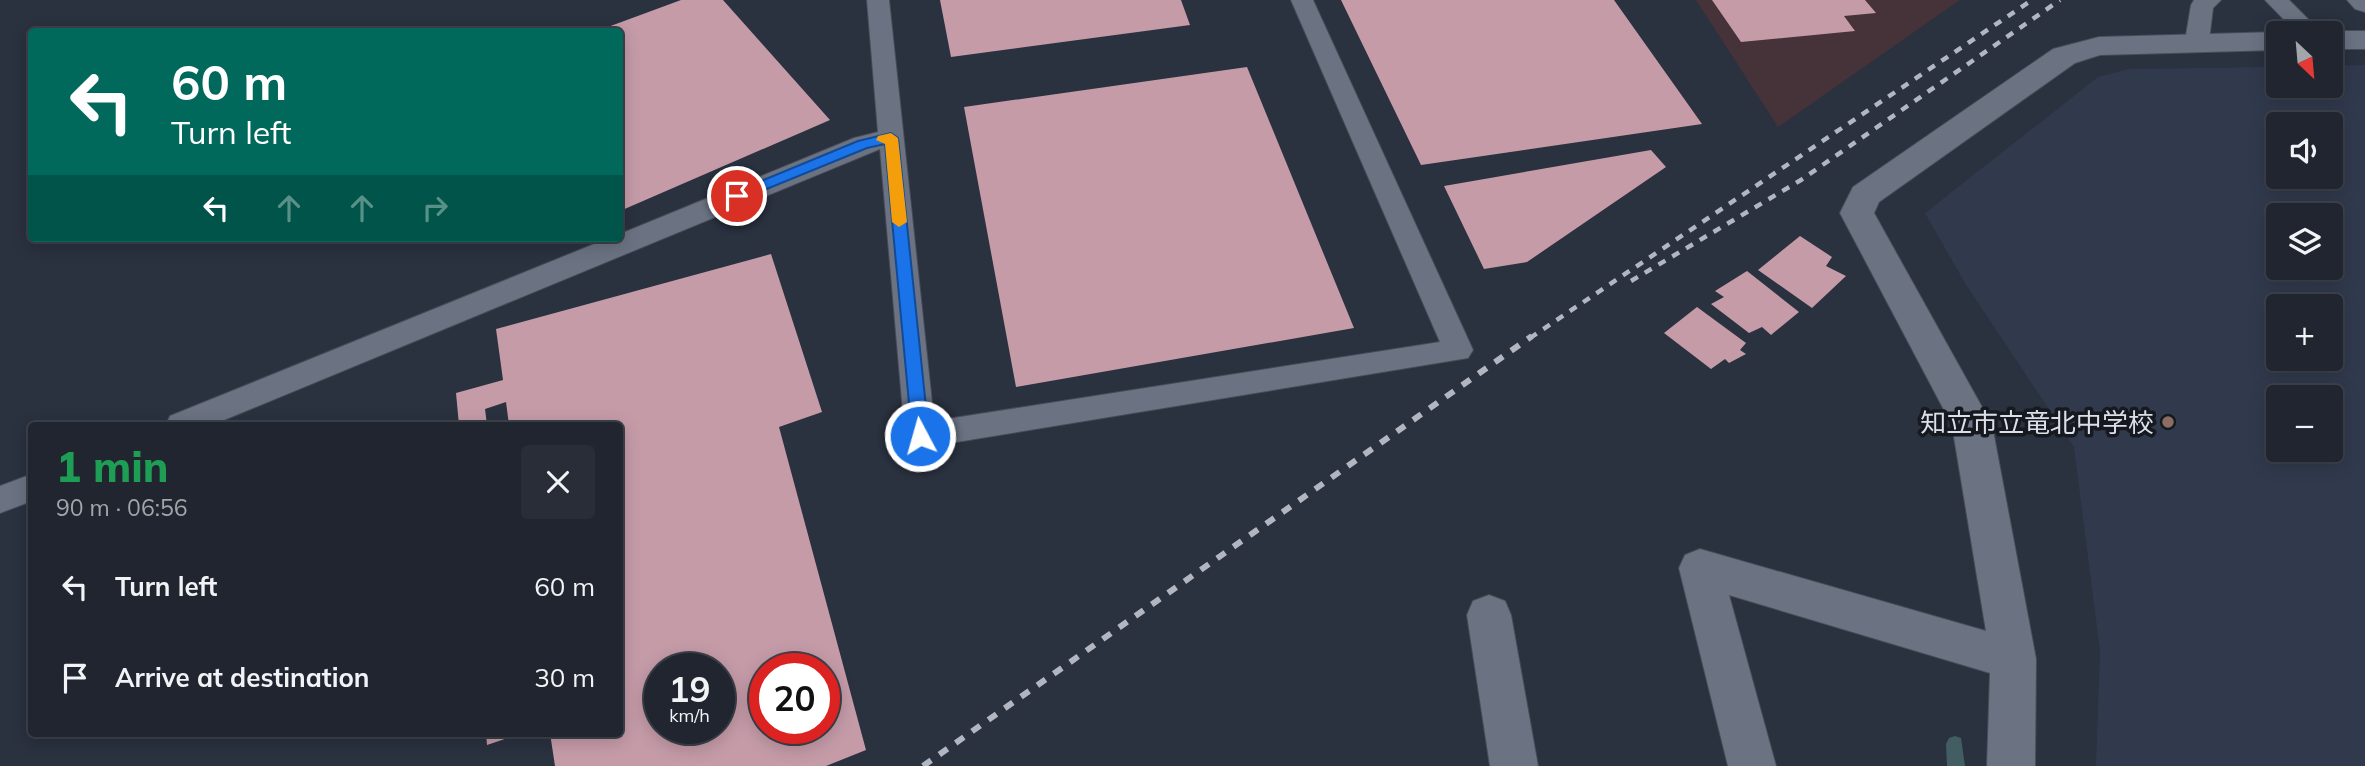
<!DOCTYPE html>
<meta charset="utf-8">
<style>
body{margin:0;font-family:Mulish,"Noto Sans JP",sans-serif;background:#282d37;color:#f1f3f6;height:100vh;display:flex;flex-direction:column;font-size:26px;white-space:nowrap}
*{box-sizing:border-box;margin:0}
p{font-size:23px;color:#a2a5aa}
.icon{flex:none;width:38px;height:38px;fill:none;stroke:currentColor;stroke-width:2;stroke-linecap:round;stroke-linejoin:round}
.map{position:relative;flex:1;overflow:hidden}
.panel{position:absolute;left:28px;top:422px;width:595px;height:315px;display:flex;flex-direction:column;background:#20252f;border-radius:7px;box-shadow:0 4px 18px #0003,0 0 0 2px #3d424b}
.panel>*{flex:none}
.banner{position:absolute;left:28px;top:28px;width:595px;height:214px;border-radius:7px;box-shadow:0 4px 18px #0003,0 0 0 2px #3d424b;background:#00695c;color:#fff;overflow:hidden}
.needle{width:46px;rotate:154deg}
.controls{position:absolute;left:2266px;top:21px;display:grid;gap:14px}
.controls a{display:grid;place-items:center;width:77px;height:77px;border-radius:7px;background:#20252f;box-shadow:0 4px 18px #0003,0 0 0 2px #3d424b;font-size:35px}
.speed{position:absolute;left:644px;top:653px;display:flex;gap:14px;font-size:35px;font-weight:700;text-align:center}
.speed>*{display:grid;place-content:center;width:91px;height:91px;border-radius:50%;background:#20252f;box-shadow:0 4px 18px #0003,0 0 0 2px #3d424b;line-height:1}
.speed small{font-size:18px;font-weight:400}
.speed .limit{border:10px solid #d22;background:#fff;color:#111}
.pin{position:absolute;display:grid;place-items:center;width:60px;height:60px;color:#fff;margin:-30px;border:4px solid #fff;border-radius:50%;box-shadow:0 2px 7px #0007}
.me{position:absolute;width:77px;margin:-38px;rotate:354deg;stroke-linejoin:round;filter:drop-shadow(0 0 5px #0008)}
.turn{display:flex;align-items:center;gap:24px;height:147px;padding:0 28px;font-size:32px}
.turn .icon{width:91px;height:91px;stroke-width:2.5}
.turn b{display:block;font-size:49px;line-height:60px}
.lanes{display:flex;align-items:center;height:66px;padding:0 28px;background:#0003;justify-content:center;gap:35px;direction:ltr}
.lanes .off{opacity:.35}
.round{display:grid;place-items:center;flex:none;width:74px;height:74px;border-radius:7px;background:#282d37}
.overview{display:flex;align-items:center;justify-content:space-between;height:119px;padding:0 28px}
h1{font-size:42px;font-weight:800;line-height:52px;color:#1e9e55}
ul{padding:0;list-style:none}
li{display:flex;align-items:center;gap:21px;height:91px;padding:0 28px}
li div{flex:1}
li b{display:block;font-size:26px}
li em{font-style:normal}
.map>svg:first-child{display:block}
.commercial{fill:#463339}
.built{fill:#313a4d;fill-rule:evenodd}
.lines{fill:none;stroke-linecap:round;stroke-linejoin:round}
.stream{fill:#425e62;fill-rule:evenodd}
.building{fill:#c59ba8;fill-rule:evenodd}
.lane-casing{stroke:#474c58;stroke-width:2}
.street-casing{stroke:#474c58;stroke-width:2}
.lane{fill:#6b7383;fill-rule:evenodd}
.street{fill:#6b7383;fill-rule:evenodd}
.rail-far1{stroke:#b1b6c0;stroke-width:4.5;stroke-dasharray:8 8;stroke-linecap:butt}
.rail{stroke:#b1b6c0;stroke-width:6;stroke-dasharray:10 10;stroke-linecap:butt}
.route{fill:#1a73e8;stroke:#114b97;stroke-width:2}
.slow{fill:#f59e0b}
.education-dot{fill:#8d6e63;stroke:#16191f;stroke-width:2.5}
.labels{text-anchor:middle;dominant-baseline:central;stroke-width:7;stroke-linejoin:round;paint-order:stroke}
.poi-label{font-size:26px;fill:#dbdfe8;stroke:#16191f;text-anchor:end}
</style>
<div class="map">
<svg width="2365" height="766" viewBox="0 0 2365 766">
<rect width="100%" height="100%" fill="#2a313f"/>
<path class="commercial" d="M1696,0H1960L1778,127Z"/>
<path class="built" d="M2365,65V766H2096L2100,651L2074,447L1965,283L1925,213L2098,77L2129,69L2278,67V86H2331V66ZM2331,124V177H2278V124ZM2331,215V268H2278V215ZM2278,306H2331V359H2278ZM2278,397H2331V450H2278Z"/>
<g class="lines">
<path class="stream" d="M1955,736L1961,738L1965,766H1947L1946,744L1949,738Z"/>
</g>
<path class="building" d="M681,0H723L830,120L620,211V32L597,31Z
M940,0H1181L1190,25L951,57Z
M1341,0H1614L1702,124L1421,165Z
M1712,0H1865L1876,13L1844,16L1855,31L1741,42Z
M1247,67L1354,328L1016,387L964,107Z
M1651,150L1666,167L1527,262L1484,269L1444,186Z
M1800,236L1832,257L1826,266L1846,276L1812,308L1758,270Z
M771,254L822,412L779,427L866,750L826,766H555L550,733H620V425H509L506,402L485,409L487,425H459L456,393L503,380L496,329ZM660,668H719V728H660ZM765,668H824V728H765Z
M1747,271L1799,312L1771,335L1762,327L1749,333L1711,304L1724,297L1715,291Z
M1697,307L1746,343L1740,350L1746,354L1729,363L1725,359L1711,369L1664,333Z
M486,733H520V734L487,745Z"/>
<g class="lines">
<g class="lane-casing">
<path id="lane" d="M867,0H889L934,421L1440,342L1291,0H1313L1473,350L1468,358L920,448L909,445L905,436L880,149L212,425H166L170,416L609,238H620V234L854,138L878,132Z
M2194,0H2221L2213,8L2209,41L2205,46L2197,48L2189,46L2185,41L2191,5Z
M2265,0H2289L2322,33H2297Z
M32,474V501L0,513V486Z"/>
</g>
<g class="street-casing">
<path id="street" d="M2347,0H2365V12L2355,9Z
M2331,31H2365V49H2331V33H2321Z
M2278,32L2284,33H2278V50L2100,55L2075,63L1879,202L1874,213L1992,425L2036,659L2035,766H1987L1990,673L1729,595L1776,766H1728L1679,568L1685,555L1700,549L1986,631L1952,425L1840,213L1853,187L2053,49L2099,37Z
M1489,595L1505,601L1511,615L1538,766H1490L1467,615L1473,601Z"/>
</g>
<use href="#lane" class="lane"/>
<use href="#street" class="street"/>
<path class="rail-far1" d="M1631,281L1801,180L2060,0
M1530,338L2032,0"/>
<path class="rail" d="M923,766L1532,336"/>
</g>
<path class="route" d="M891,133L898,138L929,436L926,441H915L912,436L885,144L867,148L742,199H732L730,196L732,193L858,141Z"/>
<path class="slow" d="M891,133L898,138L907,222L899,227L892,222L885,144L876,140L878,136Z"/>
<circle class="education-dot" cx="2168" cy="422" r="7"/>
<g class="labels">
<g class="poi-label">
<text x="2154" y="422">知立市立竜北中学校</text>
</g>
</g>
</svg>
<div class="controls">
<a><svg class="needle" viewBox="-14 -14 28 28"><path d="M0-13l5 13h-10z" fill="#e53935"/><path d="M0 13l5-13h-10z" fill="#a2a5aa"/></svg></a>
<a><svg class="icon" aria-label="sound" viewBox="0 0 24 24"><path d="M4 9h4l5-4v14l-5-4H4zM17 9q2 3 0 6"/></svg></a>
<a><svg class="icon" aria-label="layers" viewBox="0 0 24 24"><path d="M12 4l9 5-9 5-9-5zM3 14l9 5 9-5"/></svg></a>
<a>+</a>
<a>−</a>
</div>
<div class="speed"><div>19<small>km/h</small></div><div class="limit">20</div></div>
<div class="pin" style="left:737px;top:196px;background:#d93025"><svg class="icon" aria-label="arrive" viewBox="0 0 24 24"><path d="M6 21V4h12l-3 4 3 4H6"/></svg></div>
<svg class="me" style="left:920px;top:436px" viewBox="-20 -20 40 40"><circle r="17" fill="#1a73e8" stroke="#fff" stroke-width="3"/><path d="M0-11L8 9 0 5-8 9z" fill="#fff"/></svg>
<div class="banner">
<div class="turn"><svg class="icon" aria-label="left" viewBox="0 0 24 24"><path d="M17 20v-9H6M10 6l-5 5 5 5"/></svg><div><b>60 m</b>Turn left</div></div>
<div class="lanes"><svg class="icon" aria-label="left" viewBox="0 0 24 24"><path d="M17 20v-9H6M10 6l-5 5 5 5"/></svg><svg class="icon off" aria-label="ahead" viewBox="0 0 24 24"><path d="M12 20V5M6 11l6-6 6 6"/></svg><svg class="icon off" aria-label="ahead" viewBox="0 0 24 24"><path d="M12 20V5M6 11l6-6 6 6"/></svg><svg class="icon off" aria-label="right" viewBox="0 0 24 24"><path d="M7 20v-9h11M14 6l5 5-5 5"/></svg></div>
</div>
<section class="panel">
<div class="overview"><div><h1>1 min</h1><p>90 m · 06:56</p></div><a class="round"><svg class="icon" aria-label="close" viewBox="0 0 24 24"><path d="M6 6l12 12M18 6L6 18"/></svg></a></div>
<ul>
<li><svg class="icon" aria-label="left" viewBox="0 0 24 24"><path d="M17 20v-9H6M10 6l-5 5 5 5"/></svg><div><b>Turn left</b></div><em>60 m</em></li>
<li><svg class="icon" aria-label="arrive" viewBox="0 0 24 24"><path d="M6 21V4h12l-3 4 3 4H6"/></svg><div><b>Arrive at destination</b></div><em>30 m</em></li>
</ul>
</section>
</div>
